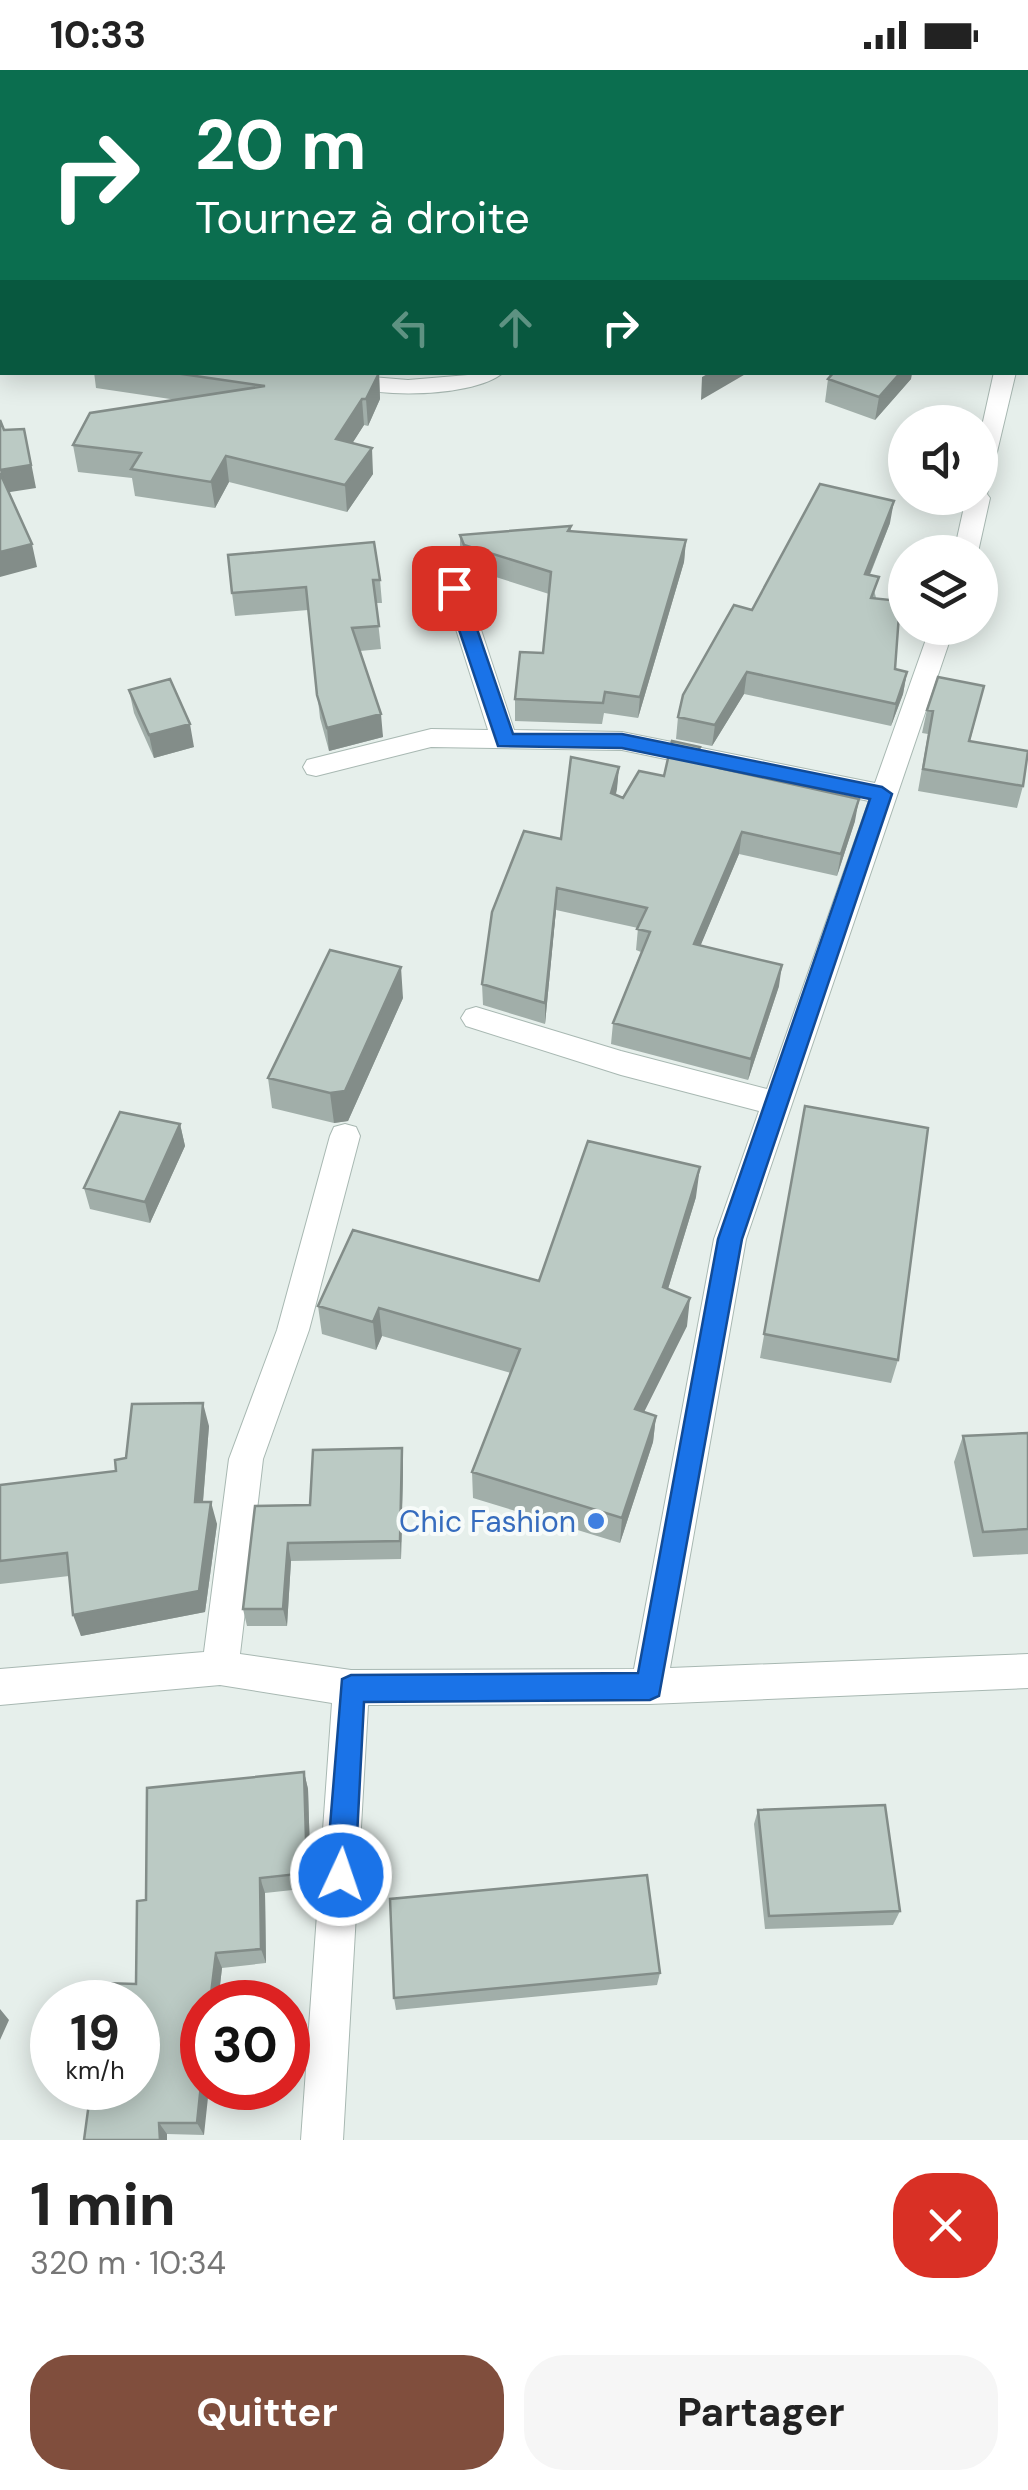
<!DOCTYPE html>
<html lang="fr">
<meta charset="utf-8">
<style>
body{margin:0;font-family:"DM Sans",sans-serif;background:#f6f6f6;color:#222;height:100vh;display:flex;flex-direction:column;font-size:38px;white-space:nowrap}
*{box-sizing:border-box;margin:0}
p{font-size:32px;color:#767676}
.icon{flex:none;width:55px;height:55px;fill:none;stroke:currentColor;stroke-width:2;stroke-linecap:round;stroke-linejoin:round}
.map{position:relative;height:2070px;overflow:hidden}
.panel{display:flex;flex-direction:column;background:#fff;flex:1}
.panel>*{flex:none}
.hud{position:absolute;left:0px;top:0px;width:1030px;height:305px;box-shadow:0 5px 25px #0003;background:#0b6e4f;color:#fff;overflow:hidden}
.fabs{position:absolute;left:888px;top:335px;display:grid;gap:20px}
.fabs a{display:grid;place-items:center;width:110px;height:110px;border-radius:50%;background:#fff;box-shadow:0 5px 25px #0003;font-size:50px}
.speed{position:absolute;left:30px;top:1910px;display:flex;gap:20px;font-size:50px;font-weight:700;text-align:center}
.speed>*{display:grid;place-content:center;width:130px;height:130px;border-radius:50%;background:#fff;box-shadow:0 5px 25px #0003;line-height:1}
.speed small{font-size:25px;font-weight:400}
.speed .limit{border:15px solid #d22;background:#fff;color:#111}
.pin{position:absolute;display:grid;place-items:center;width:85px;height:85px;color:#fff;margin:-42px;border-radius:20px;box-shadow:0 5px 15px #0006}
.me{position:absolute;width:110px;margin:-55px;rotate:3deg;stroke-linejoin:round;filter:drop-shadow(0 0 8px #0008)}
.turn{display:flex;align-items:center;gap:35px;height:210px;padding:0 30px;font-size:45px}
.turn .icon{width:130px;height:130px;stroke-width:2.5}
.turn b{display:block;font-size:70px;line-height:85px}
.lanes{display:flex;align-items:center;height:95px;padding:0 30px;background:#0003;justify-content:center;gap:50px;direction:ltr}
.lanes .off{opacity:.35}
.round{display:grid;place-items:center;flex:none;width:105px;height:105px;border-radius:40px;background:#f6f6f6}
.head{display:flex;align-items:center;justify-content:space-between;height:170px;padding:0 30px}
h1{font-size:60px;font-weight:700;line-height:75px}
.button{display:flex;gap:20px;margin-top:auto;padding:20px 30px}
.button a{flex:1;height:115px;border-radius:40px;background:#804e3d;color:#fff;font-size:40px;font-weight:700;line-height:115px;text-align:center}
.button a+a{background:#f6f6f6;color:#222}
.status{display:flex;justify-content:space-between;align-items:center;height:70px;padding:0 50px;background:#fff;direction:ltr}
.status svg{height:28px;fill:currentColor}
.map>svg:first-child{display:block}
.lines{fill:none;stroke-linecap:round;stroke-linejoin:round}
.minor-casing{stroke:#a8b8b2;stroke-width:2}
.minor{fill:#fff;fill-rule:evenodd}
.wall{fill:#a1aea9}
.shaded-wall{fill:#838d89}
.building{fill:#bbcac4;stroke:#838d89;stroke-width:2.5}
.route{fill:#1a73e8;stroke:#114b97;stroke-width:2.5}
.shop-dot{fill:#3f7fe0;stroke:#f7fbf9;stroke-width:4}
.labels{text-anchor:middle;dominant-baseline:central;stroke-width:8;stroke-linejoin:round;paint-order:stroke}
.shop-label{font-size:30px;fill:#366cbe;stroke:#f7fbf9;text-anchor:end}
</style>
<div class="status"><b>10:33</b><svg viewBox="0 0 49 12"><path d="M0 12V9h3v3zM5 12V6h3v6zM10 12V3h3v9zM15 12V0h3v12zM26 1h20v11H26zM47 4h2v5h-2z"/></svg></div>
<div class="map">
<svg width="1028" height="2070" viewBox="0 0 1028 2070">
<rect width="100%" height="100%" fill="#e6efeb"/>
<g class="lines">
<g class="minor-casing">
<path id="minor" d="M311,302L408,310L504,302C472,331 343,330 311,302Z
M994,302H1016L987,424L990,428L978,482H954L966,428H980V365Z
M446,482L458,490L514,660L622,662L875,713L930,558H954L746,1169L670,1598L1028,1584V1618L649,1634L368,1635L343,2070H301L332,1633L220,1615L0,1635V1599L204,1582L229,1389L277,1260L330,1066L334,1057L345,1054L356,1057L360,1066L309,1260L263,1389L240,1584L351,1600L634,1599L714,1169L759,1041L621,1005L466,956L461,948L466,940L476,937L621,981L767,1019L869,731L622,680L431,677L316,706L307,704L303,697L307,690L431,659L488,660L434,490Z"/>
</g>
<use href="#minor" class="minor"/>
</g>
<path class="wall" d="M0,0H356L350,2H2V93L0,91Z
M649,0H838V2H649Z
M858,0H1028V52V2H858Z
M94,302L379,303L380,329L368,356L364,355L352,373L373,404L347,442L229,412L215,438L135,426L132,408L78,402L73,375L177,330L96,318Z
M834,302H912L911,309L875,350L825,332L828,309Z
M890,453L870,505L895,599L907,602L903,624L891,656L744,624L712,676L676,669L678,647L752,540Z
M571,456V462L686,470L684,492L638,648L604,643L602,654L515,651V629L543,583L549,524L464,497L460,487V465Z
M380,510L382,533H376L381,579L360,581L383,667L329,681L320,648L308,540L235,546L232,523Z
M984,616L970,671L1023,716L1017,738L918,721L928,664L922,663L927,640Z
M129,620L194,677L154,688L134,643Z
M699,691L855,751L837,806L739,784L700,876L779,916L748,1010L611,974L613,953L641,882L636,880L638,858L556,840L545,954L483,935L482,914L561,769L619,697L616,725L623,728L664,706Z
M403,928L348,1051L334,1053L272,1038L268,1008Z
M805,1036L898,1290L891,1313L760,1288Z
M180,1054L185,1076L150,1153L90,1139L84,1118Z
M696,1127L668,1219L687,1256L644,1342L656,1346L653,1372L620,1473L473,1428L472,1402L511,1303L382,1266L376,1280L322,1264L318,1236L539,1211Z
M209,1356L203,1432L217,1454L205,1542L81,1566L69,1506L0,1514V1415L116,1401Z
M1028,1363V1484L973,1487L954,1392L963,1366Z
M402,1378L403,1397L401,1489L291,1491L287,1556H247L243,1539L310,1435Z
M304,1702L308,1719L311,1818L265,1823L266,1893L222,1898L218,1932H202L204,2065L167,2064V2070H84L136,1914L146,1830Z
M758,1740L900,1841L893,1855L765,1859L754,1754Z
M660,1903L657,1915L396,1940L394,1928Z"/>
<path class="shaded-wall" d="M299,0H356L350,2H293Z
M826,0H838V2H822Z
M711,302H749L701,330L702,307Z
M901,302H912L911,309L875,350L879,327Z
M379,303L380,329L368,356L366,329Z
M362,329L364,355L338,396L336,369Z
M372,378L373,404L347,442L345,415Z
M29,382L36,418L4,423L0,400Z
M226,386L229,412L215,438L211,412Z
M894,431L890,453L861,526L865,504Z
M686,470L684,492L638,648L640,627Z
M32,474L37,497L0,507V482Z
M747,602L744,624L712,676L715,655Z
M907,602L903,624L891,656L896,634Z
M381,644L383,667L329,681L327,658Z
M190,654L194,677L154,688L149,665Z
M619,697L617,719L610,745L611,723Z
M859,729L855,751L837,806L841,784Z
M742,762L739,784L692,896L694,874Z
M557,818L556,840L545,954V933Z
M782,895L779,916L748,1010L751,989Z
M401,897L403,928L348,1051L334,1053L330,1023Z
M180,1054L185,1076L150,1153L145,1132Z
M700,1097L696,1127L660,1245L663,1217Z
M690,1228L687,1256L632,1366L635,1339Z
M379,1238L382,1266L376,1280L373,1252Z
M203,1333L209,1356L201,1455L195,1432Z
M656,1346L653,1372L620,1473L622,1448Z
M402,1378L403,1397L401,1489L400,1471Z
M211,1432L217,1454L205,1542L81,1566L73,1545Z
M288,1473L291,1491L287,1556L283,1539Z
M304,1702L308,1719L311,1818L307,1803Z
M260,1808L265,1823L266,1893L261,1879Z
M216,1883L222,1898L218,1932H210Z
M0,1939L9,1950L0,1970Z
M202,2005V2018H209L204,2065L197,2053Z
M159,2053L167,2064V2070H160Z"/>
<path class="building" d="M0,0H299L293,2H2V72L0,70Z
M693,0H826L822,2H700Z
M907,0H1028V37V2H923Z
M168,302L379,303L366,329H362L336,369L372,378L345,415L226,386L211,412L131,399L141,383L73,375L90,343L265,316Z
M834,302H901L879,327L828,309Z
M0,350L4,360L24,359L31,395L0,400Z
M0,403L32,474L0,482Z
M820,414L894,431L865,504L879,507L871,528L900,531L895,599L907,602L896,634L747,602L715,655L678,647L683,625L734,535L752,540Z
M571,456L568,461L686,470L640,627L605,622L603,633L515,629L520,582L543,583L551,502L464,475L460,465Z
M374,472L380,510H373L379,556L352,558L381,644L327,658L317,625L306,517L232,523L228,485Z
M938,607L984,616L969,671L1028,681L1023,716L923,699L933,641L927,640Z
M170,609L190,654L149,665L129,620Z
M672,671L700,677L693,690L720,693L719,698L859,729L841,784L742,762L694,874L782,895L751,989L613,953L650,862L637,859L647,838L557,818L545,933L482,914L492,842L524,761L561,769L571,687L619,697L611,723L623,728L639,701L664,706Z
M330,880L401,897L345,1021L330,1023L268,1008Z
M805,1036L928,1058L898,1290L764,1264Z
M120,1042L180,1054L145,1132L84,1118Z
M588,1071L700,1097L663,1217L690,1228L635,1339L656,1346L622,1448L472,1402L520,1279L379,1238L373,1252L318,1236L353,1160L539,1211Z
M203,1333L195,1432H211L199,1521L73,1545L67,1483L0,1491V1415L116,1401L115,1390L126,1388L132,1334Z
M1028,1363V1459L983,1462L963,1366Z
M402,1378L400,1471L288,1473L283,1539H243L255,1436L310,1435L313,1380Z
M304,1702L307,1803L260,1808L261,1879L216,1883L210,1932H202V2005L197,2053H159L160,2070H84L91,2018H138V1932H102L104,1913L136,1914L137,1831L146,1830L147,1718Z
M885,1735L900,1841L769,1846L758,1740Z
M647,1805L660,1903L394,1928L390,1829Z"/>
<path class="route" d="M454,511L463,518L513,664H622L882,717L892,724L742,1169L659,1626L650,1630L364,1632L355,1805L351,1815L341,1819L330,1815L326,1805L342,1609L351,1605L638,1603L718,1169L870,729L622,678L498,676L445,518Z"/>
<circle class="shop-dot" cx="596" cy="1451" r="10"/>
<g class="labels">
<g class="shop-label">
<text x="576" y="1451">Chic Fashion</text>
</g>
</g>
</svg>
<div class="fabs">
<a><svg class="icon" aria-label="sound" viewBox="0 0 24 24"><path d="M4 9h4l5-4v14l-5-4H4zM17 9q2 3 0 6"/></svg></a>
<a><svg class="icon" aria-label="layers" viewBox="0 0 24 24"><path d="M12 4l9 5-9 5-9-5zM3 14l9 5 9-5"/></svg></a>
</div>
<div class="speed"><div>19<small>km/h</small></div><div class="limit">30</div></div>
<div class="pin" style="left:454px;top:518px;background:#d93025"><svg class="icon" aria-label="arrive" viewBox="0 0 24 24"><path d="M6 21V4h12l-3 4 3 4H6"/></svg></div>
<svg class="me" style="left:341px;top:1805px" viewBox="-20 -20 40 40"><circle r="17" fill="#1a73e8" stroke="#fff" stroke-width="3"/><path d="M0-11L8 9 0 5-8 9z" fill="#fff"/></svg>
<div class="hud">
<div class="turn"><svg class="icon" aria-label="right" viewBox="0 0 24 24"><path d="M7 20v-9h11M14 6l5 5-5 5"/></svg><div><b>20 m</b>Tournez à droite</div></div>
<div class="lanes"><svg class="icon off" aria-label="left" viewBox="0 0 24 24"><path d="M17 20v-9H6M10 6l-5 5 5 5"/></svg><svg class="icon off" aria-label="ahead" viewBox="0 0 24 24"><path d="M12 20V5M6 11l6-6 6 6"/></svg><svg class="icon" aria-label="right" viewBox="0 0 24 24"><path d="M7 20v-9h11M14 6l5 5-5 5"/></svg></div>
</div>
</div>
<section class="panel">
<div class="head"><div><h1>1 min</h1><p>320 m · 10:34</p></div><a class="round" style="background:#d93025;color:#fff"><svg class="icon" aria-label="close" viewBox="0 0 24 24"><path d="M6 6l12 12M18 6L6 18"/></svg></a></div>
<div class="button"><a>Quitter</a><a>Partager</a></div>
</section>
